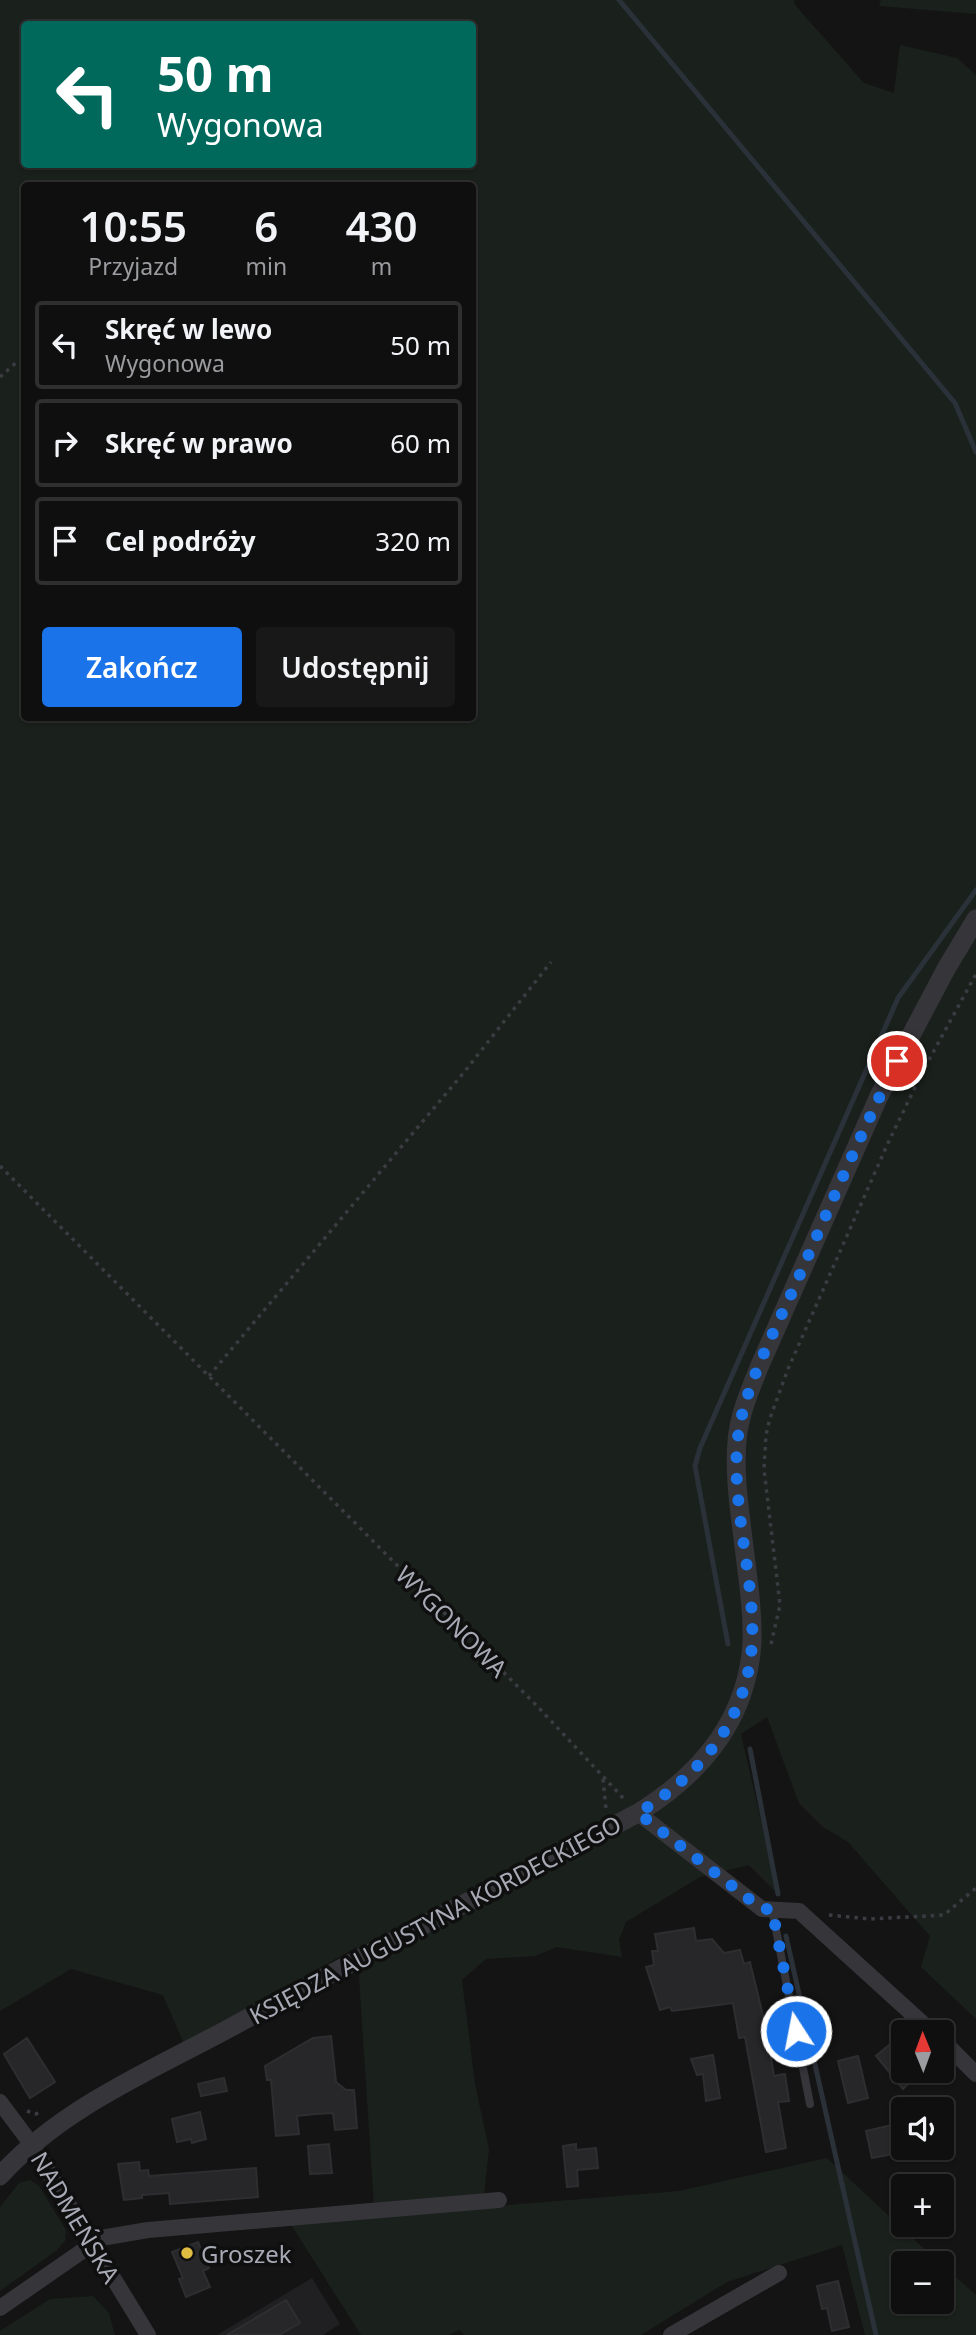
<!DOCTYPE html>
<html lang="pl">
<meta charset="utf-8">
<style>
body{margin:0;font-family:"Noto Sans",sans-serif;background:#181819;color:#f1f3f6;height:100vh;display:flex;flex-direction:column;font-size:26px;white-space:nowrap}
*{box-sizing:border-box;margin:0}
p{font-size:23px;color:#9b9c9f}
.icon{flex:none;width:38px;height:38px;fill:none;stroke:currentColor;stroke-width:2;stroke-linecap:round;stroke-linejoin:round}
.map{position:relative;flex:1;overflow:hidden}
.drawer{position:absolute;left:21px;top:182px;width:455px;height:539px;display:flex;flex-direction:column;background:#0f0f10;border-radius:7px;box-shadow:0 2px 5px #0004,0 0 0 2px #2f2f30}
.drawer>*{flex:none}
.banner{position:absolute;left:21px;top:21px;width:455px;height:147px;border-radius:7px;box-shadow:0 2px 5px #0004,0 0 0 2px #2f2f30;background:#00695c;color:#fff;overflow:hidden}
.needle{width:46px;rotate:359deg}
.controls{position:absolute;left:891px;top:2020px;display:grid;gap:14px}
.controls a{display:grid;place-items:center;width:63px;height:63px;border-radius:7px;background:#0f0f10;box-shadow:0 2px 5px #0004,0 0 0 2px #2f2f30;font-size:35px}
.pin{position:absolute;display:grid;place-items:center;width:60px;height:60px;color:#fff;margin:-30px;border:4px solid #fff;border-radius:50%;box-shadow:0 2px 7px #0007}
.me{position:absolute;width:77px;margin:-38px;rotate:349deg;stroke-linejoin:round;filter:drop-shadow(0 0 5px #0008)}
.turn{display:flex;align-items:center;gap:24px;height:147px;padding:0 21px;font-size:32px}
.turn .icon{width:91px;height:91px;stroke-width:2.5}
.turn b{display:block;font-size:49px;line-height:60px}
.eta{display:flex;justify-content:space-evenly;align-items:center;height:119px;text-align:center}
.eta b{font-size:42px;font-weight:600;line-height:49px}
.action{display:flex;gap:14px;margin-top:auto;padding:14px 21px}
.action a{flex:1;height:80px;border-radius:7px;background:#1a73e8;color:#fff;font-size:28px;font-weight:600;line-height:80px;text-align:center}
.action a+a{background:#181819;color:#f1f3f6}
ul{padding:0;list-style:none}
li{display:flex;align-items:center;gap:21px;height:88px;margin:0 14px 10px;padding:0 7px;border:4px solid #2f2f30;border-radius:7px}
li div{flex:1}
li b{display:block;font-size:26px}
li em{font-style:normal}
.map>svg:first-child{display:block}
.built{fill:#202022}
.green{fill:#1a201c;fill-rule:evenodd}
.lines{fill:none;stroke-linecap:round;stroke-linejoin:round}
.stream{stroke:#2b3138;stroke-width:5}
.building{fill:#272729;stroke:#2e2e31;stroke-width:2}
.path{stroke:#3b3c41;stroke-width:3.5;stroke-dasharray:3.5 5;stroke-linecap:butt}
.service{stroke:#35353a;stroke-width:8}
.minor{stroke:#35353a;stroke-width:16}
.tertiary{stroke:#35353a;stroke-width:19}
.route{stroke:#1a73e8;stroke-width:12;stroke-dasharray:0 21.6}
.poi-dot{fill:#dfbc42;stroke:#0f0f10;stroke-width:2.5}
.labels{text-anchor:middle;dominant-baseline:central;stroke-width:7;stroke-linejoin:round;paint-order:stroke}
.street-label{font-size:24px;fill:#a7a9b4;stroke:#0f0f10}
.poi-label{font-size:24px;fill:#a7a9b4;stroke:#0f0f10;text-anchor:start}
</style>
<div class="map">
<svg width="976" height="2335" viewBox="0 0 976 2335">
<rect width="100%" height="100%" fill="#141415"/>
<path class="built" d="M312,2278L340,2324L323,2335H217Z"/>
<path class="green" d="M0,0H794L795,5L864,83L894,93L900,45L957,58L976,75V2019L921,1967L930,1936L848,1842L823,1827L799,1803L767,1717L741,1734L778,1894L749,1865L700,1877L626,1922L619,1939L622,1957L557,1947L535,1956L486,1959L462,1980L475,2084L489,2149L484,2194L374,2205L357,1947L184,2044L163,1995L71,1969L0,2011ZM24,24H472V164H24ZM24,186H472V718H24Z
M881,0H976V14L879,6Z
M827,2158L939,2263H903V2301H942V2265L976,2295V2335H865L842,2245L727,2282L641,2335H464L460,2330L448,2335H361L290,2223L679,2191Z
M30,2180L39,2186L66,2230L65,2241L56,2251L0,2291V2207L19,2183Z
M93,2296L109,2313L115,2335H0V2331L50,2299Z"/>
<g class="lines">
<path class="stream" d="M619,0L955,403L976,452
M728,1644L695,1466L700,1448L898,998L976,890
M750,1749L778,1894
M786,1936L876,2335"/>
</g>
<path class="building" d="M694,1928L696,1941L712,1939L724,1953L740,1950L744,1964L750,1962L767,2032L774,2076L785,2074L789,2101L778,2102L786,2148L766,2152L745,2037L739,2038L733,2003L672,2011L670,2007L660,2010L646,1967L654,1965L652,1951H658L655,1934Z
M331,2036L336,2082L346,2090H354L357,2128L335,2130L333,2113L315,2114L297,2116L299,2134L276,2136L271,2080H267L265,2066L313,2038Z
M27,2038L55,2082L30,2098L4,2054Z
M894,2041L903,2052V2070H922L903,2089L876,2056Z
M713,2055L720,2098L706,2101L703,2074L697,2075L691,2059Z
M858,2056L868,2098L848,2103L838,2061Z
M224,2078L227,2091L201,2096L198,2084Z
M200,2112L206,2139L192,2143L191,2139L177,2142L172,2119Z
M897,2124L903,2152L872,2158L866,2131Z
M329,2144L332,2173L310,2174L308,2146Z
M576,2144V2150L596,2148L598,2168L577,2170L578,2186L567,2187L563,2146Z
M139,2162L140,2171L148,2170L149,2176L256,2168L258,2197L170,2204L169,2193L142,2195V2198L124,2200L118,2164Z
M198,2242L209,2268L203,2271L210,2287L186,2297L179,2279L183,2278L172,2252Z
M838,2281L849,2327L832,2331L827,2308L822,2309L817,2286Z
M286,2300L300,2323L279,2335H227Z"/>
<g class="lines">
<path class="path" d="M0,377L19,360
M0,1166L538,1707L625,1800
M209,1376L465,1071L551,962
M771,1644L780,1605L764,1469L766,1435L770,1418L788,1369L888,1143L925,1067L976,974
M603,1779L606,1809
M829,1915L870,1919L944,1915L976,1888
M27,2111L35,2114L43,2112"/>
<path class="service" d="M772,1909L810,2104"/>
<path class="minor" d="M638,1813L762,1909L799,1911L932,2032
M942,2040L976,2074
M0,2102L32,2145L148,2335
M0,2308L101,2238L148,2230L499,2200
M671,2335L779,2273"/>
<path class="tertiary" d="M0,2176C60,2109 148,2072 226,2030C362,1956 501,1885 638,1813C701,1774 747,1719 752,1643C753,1611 748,1579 744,1547C740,1512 734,1477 737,1441C739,1415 750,1390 760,1365L879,1096L946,969L976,919"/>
</g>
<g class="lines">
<path class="route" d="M796,2031L772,1909H762L638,1813C701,1774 747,1720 752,1644C754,1607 747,1569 742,1532C737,1492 732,1451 743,1411C755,1366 779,1322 798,1279C830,1206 861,1133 897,1061"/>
</g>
<circle class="poi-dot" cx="187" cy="2253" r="7"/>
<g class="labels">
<g class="street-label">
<text transform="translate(452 1621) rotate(45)">WYGONOWA</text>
<text transform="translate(435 1919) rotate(-28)">KSIĘDZA AUGUSTYNA KORDECKIEGO</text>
<text transform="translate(76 2217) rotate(59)">NADMEŃSKA</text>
</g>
<g class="poi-label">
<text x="201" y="2253">Groszek</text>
</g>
</g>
</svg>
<div class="controls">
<a><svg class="needle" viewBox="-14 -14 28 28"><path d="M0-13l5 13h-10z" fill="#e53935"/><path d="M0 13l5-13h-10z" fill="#9b9c9f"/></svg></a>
<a><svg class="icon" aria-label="sound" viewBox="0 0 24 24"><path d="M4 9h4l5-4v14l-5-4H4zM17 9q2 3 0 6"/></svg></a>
<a>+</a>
<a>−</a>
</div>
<div class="pin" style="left:897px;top:1061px;background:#d93025"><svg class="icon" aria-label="arrive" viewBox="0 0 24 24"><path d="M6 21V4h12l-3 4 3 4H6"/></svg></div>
<svg class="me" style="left:796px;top:2031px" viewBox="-20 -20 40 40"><circle r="17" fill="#1a73e8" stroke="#fff" stroke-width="3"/><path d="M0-11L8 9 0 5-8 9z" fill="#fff"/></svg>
<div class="banner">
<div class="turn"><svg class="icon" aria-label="left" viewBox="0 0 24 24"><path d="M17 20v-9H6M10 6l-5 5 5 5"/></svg><div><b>50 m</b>Wygonowa</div></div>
</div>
<section class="drawer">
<div class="eta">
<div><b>10:55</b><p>Przyjazd</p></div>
<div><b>6</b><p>min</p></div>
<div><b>430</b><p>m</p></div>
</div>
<ul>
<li><svg class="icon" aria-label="left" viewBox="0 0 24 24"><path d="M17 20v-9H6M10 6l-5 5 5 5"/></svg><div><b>Skręć w lewo</b><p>Wygonowa</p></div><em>50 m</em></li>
<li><svg class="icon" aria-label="right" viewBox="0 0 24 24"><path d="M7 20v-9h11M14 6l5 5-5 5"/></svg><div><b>Skręć w prawo</b></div><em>60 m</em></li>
<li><svg class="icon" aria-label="arrive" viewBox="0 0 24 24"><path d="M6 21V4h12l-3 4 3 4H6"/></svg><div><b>Cel podróży</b></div><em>320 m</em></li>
</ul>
<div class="action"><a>Zakończ</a><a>Udostępnij</a></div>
</section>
</div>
